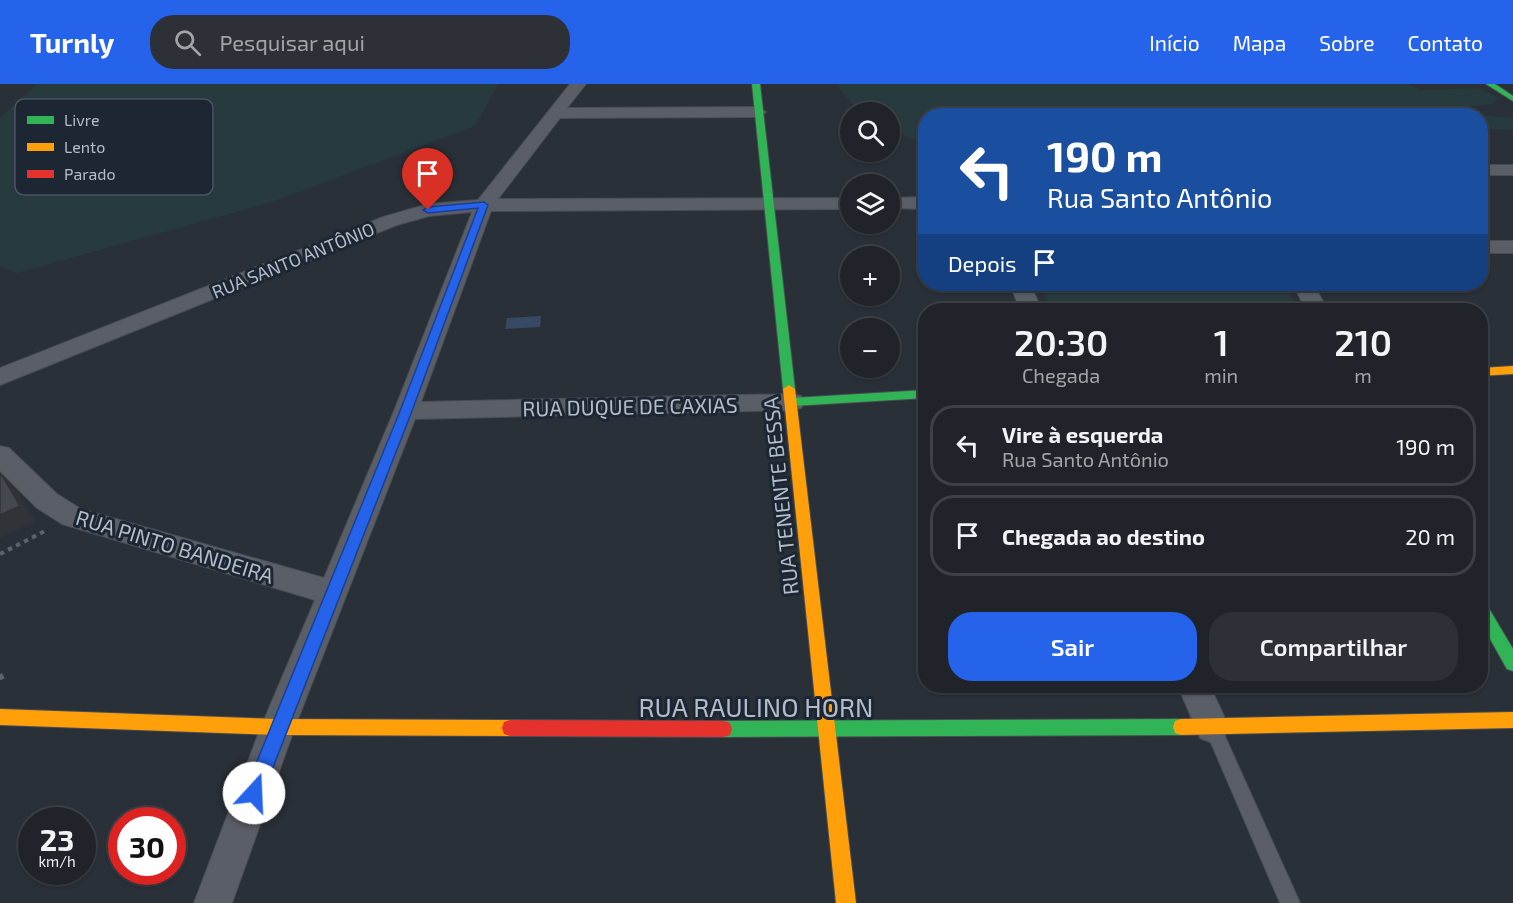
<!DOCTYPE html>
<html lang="pt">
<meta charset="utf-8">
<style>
body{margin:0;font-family:"Exo 2",sans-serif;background:#2d3036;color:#f1f3f6;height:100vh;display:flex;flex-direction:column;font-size:22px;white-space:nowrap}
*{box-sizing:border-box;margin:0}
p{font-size:20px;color:#a2a4a8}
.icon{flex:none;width:33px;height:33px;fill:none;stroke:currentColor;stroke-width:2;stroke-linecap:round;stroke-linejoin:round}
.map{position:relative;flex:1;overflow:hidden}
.details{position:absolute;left:918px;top:219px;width:570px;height:390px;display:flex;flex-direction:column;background:#20242a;border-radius:24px;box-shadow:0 2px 4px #0004,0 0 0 2px #3d4147}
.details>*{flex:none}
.guide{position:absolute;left:918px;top:24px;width:570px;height:183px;border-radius:24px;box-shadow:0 2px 4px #0004,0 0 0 2px #3d4147;background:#1a4fa0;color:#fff;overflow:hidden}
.buttons{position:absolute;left:840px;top:18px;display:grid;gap:12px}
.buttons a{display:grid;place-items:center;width:60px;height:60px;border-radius:50%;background:#20242a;box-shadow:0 2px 4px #0004,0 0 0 2px #3d4147;font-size:30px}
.speed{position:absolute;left:18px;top:723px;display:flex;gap:12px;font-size:30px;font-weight:700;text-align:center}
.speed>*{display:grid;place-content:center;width:78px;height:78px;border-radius:50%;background:#20242a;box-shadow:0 2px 4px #0004,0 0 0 2px #3d4147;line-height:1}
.speed small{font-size:15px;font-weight:400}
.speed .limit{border:9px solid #d22;background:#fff;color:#111}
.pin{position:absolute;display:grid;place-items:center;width:51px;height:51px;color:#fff;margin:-62px -26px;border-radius:50% 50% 50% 0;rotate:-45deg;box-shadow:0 0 6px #0007}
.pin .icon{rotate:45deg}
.me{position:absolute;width:66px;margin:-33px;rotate:20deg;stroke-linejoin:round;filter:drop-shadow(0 0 4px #0008)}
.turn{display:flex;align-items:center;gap:21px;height:126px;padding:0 30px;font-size:27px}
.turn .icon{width:78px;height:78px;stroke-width:2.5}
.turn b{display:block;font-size:42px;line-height:51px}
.then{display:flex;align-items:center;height:57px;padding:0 30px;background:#0003;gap:12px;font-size:22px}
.eta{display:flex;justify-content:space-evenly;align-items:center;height:102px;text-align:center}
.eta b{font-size:36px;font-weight:600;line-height:42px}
.action{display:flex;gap:12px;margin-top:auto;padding:12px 30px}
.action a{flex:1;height:69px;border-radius:24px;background:#2563eb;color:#fff;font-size:24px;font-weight:600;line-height:69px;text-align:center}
.action a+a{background:#2d3036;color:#f1f3f6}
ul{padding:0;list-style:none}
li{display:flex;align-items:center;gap:18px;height:81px;margin:0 12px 9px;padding:0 18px;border:3px solid #3d4147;border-radius:24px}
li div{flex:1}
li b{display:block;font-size:22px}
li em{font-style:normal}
header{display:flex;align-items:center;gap:36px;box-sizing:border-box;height:84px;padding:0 30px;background:#2563eb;color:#fff}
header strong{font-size:28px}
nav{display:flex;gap:33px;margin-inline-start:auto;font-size:21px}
.search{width:420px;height:54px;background:#2d3036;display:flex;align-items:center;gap:15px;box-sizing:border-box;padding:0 21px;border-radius:24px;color:#a2a4a8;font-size:22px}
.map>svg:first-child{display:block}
.green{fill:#273a3e}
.water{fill:#384963}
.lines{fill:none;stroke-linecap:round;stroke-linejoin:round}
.lane-casing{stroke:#484c53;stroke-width:2}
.street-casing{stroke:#484c53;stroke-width:2}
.fast-casing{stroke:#484c53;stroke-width:2}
.slow-casing{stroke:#484c53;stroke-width:2}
.jam-casing{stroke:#484c53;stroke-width:2}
.path-far1{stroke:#5d636a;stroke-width:4;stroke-dasharray:4.5 4.5;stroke-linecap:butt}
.path{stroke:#5d636a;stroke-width:4.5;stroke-dasharray:6 6;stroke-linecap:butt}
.lane{fill:#5a5e66;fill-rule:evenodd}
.street{fill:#5a5e66;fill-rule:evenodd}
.fast{fill:#30b455;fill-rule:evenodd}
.slow{fill:#ff9f0a;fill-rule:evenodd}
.jam{fill:#e5322d;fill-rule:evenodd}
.shaded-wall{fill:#303338}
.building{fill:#444950;stroke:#303338;stroke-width:1.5}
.route{fill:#2563eb;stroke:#184099;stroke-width:1.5}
.labels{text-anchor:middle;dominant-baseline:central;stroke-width:6;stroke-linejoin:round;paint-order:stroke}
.far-street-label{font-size:18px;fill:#b4bcc9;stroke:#1d2633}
.street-label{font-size:21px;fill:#b4bcc9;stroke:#1d2633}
.near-street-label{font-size:26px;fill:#b4bcc9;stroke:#1d2633}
.key{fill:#1d2633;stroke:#4a5360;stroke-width:1.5}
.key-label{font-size:16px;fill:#b4bcc9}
</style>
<header>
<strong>Turnly</strong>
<div class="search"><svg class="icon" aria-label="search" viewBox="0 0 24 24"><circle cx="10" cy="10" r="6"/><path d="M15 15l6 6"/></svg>Pesquisar aqui</div>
<nav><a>Início</a><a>Mapa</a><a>Sobre</a><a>Contato</a></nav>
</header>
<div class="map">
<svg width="1513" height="819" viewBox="0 0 1513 819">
<rect width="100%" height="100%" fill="#2a3038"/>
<path class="green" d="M37,0H498L475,42L272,118L17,189L0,182V34Z
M835,0H1409L1420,6L1480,4L1499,15L1493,20L1467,23L1483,31L1513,34V46L1481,45L1480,32H1272L1246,28L1248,31L1083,32L1079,22L1001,31L926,32L925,60L890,46V28H860Z
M1039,200H1284L1300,226H1051Z"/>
<path class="water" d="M541,232L540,243L505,245L507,234Z"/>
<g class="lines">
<g class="lane-casing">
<path id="lane" d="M1213,637L1219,639L1300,819H1280L1205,645L1207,639Z"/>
</g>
<g class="street-casing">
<path id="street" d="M570,0H586L567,24L758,23L766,28L758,33L560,34L498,115L850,114V125L491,127L421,318L792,310L801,312L804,318L801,324L792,326L415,335L295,643L232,819H194L261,643L315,516L62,440L37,424L0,387V362L9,364L57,410L81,425L324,494L394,327L472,128L429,132L397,141L0,301V284L383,133L428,120L478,116Z
M1480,81H1513V91H1480Z
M926,113V125L890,124V114Z
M1480,157H1513V169H1480Z
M1010,200H1030L1042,226H1020Z
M1293,200H1313L1328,226H1306Z
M1178,602H1210L1229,643L1224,654L1212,659L1200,654Z"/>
</g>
<g class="fast-casing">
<path id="fast" d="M752,0H760L795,305L789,309L783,305Z
M1486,0H1495L1513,12V17Z
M926,306V314L792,322L786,318L792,314Z
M1480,516L1485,518L1513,565V587L1507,585L1480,537Z
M1181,635L1187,637L1189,643L1187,649L1181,651L724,653L718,651L716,645L718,639L724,637Z"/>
</g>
<g class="slow-casing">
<path id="slow" d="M1513,282V290L1480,292V284Z
M789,301L795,305L856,819H836L783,305Z
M0,625L278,635L510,636L516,638L518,644L516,650L510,652L278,651L0,641Z
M1513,628V644L1181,651L1175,649L1173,643L1175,637L1181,635Z"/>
</g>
<g class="jam-casing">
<path id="jam" d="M510,636L724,637L730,639L732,645L730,651L724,653L510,652L504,650L502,644L504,638Z"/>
</g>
<path class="path-far1" d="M0,470L45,447"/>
<path class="path" d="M0,590L5,600"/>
<use href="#lane" class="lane"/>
<use href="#street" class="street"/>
<use href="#fast" class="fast"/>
<use href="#slow" class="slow"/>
<use href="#jam" class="jam"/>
</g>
<path class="shaded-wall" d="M3,393L18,408L35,437L0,454V431Z"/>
<path class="building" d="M0,390L3,393L20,422L0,431Z"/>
<path class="route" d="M484,118L488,121L412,327L263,709L260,715L254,718L247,715L244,709L400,327L478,124L428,129L423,126L428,123Z"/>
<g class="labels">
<g class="far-street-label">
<text transform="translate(293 176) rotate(-22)">RUA SANTO ANTÔNIO</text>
</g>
<g class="street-label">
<text transform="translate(630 322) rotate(-1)">RUA DUQUE DE CAXIAS</text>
<text transform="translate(780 412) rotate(-96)">RUA TENENTE BESSA</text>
<text transform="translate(175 462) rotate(17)">RUA PINTO BANDEIRA</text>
</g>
<g class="near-street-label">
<text x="756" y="622">RUA RAULINO HORN</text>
</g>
</g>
<rect x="15" y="15" width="198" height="96" rx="9" class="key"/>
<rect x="27" y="32" width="27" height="8" fill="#30b455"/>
<rect x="27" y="59" width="27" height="8" fill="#ff9f0a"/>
<rect x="27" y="86" width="27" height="8" fill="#e5322d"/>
<g class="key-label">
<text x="64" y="42">Livre</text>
<text x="64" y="69">Lento</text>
<text x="64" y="96">Parado</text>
</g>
</svg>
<div class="buttons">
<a><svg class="icon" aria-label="search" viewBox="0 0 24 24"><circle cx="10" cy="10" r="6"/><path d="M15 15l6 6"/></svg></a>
<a><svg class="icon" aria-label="layers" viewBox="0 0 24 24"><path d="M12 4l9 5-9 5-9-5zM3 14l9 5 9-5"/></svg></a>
<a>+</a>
<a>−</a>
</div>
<div class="speed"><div>23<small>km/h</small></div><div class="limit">30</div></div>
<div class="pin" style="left:428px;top:126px;background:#d93025"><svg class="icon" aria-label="arrive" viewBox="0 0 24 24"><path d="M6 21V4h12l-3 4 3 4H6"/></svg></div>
<svg class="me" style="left:254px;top:709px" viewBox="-20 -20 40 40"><circle r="19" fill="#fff"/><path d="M0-13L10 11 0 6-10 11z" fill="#2563eb"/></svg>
<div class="guide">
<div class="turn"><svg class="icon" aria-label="left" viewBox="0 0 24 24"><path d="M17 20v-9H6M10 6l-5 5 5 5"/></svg><div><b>190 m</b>Rua Santo Antônio</div></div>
<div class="then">Depois<svg class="icon" aria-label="arrive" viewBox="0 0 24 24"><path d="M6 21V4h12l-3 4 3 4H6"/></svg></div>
</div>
<section class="details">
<div class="eta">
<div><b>20:30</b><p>Chegada</p></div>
<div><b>1</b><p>min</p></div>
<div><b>210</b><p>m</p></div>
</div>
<ul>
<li><svg class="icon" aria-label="left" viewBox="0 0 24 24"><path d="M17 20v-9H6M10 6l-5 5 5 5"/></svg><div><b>Vire à esquerda</b><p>Rua Santo Antônio</p></div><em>190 m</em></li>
<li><svg class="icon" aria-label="arrive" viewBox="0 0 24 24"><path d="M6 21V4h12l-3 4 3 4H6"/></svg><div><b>Chegada ao destino</b></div><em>20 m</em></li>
</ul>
<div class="action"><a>Sair</a><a>Compartilhar</a></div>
</section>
</div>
